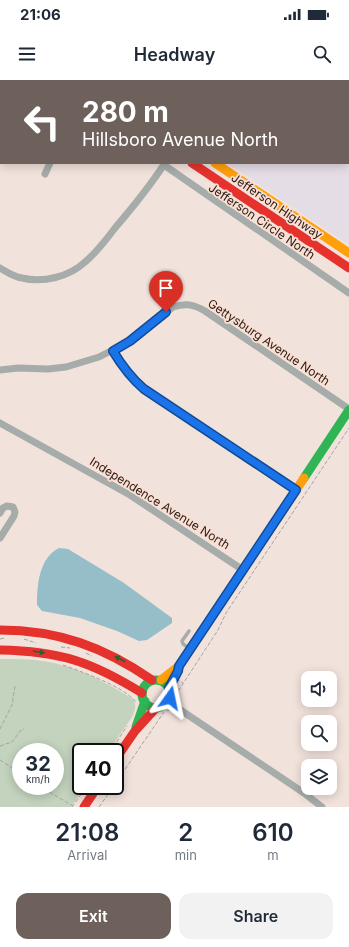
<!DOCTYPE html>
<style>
body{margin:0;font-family:Inter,sans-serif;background:#f2f2f3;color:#1f2937;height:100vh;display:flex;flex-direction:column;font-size:15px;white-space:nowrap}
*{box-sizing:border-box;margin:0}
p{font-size:13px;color:#747a83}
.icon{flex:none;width:22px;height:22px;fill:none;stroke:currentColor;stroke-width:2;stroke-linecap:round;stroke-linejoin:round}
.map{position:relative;height:727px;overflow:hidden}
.side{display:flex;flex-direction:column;background:#fff;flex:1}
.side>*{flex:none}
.top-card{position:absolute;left:0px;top:0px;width:349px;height:84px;box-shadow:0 2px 10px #0003;background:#6e615b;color:#fff;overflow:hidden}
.buttons{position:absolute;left:301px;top:591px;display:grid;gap:8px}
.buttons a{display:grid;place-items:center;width:36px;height:36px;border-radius:8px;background:#fff;box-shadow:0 2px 10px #0003;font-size:20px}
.speed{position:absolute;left:12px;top:663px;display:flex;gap:8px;font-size:20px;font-weight:700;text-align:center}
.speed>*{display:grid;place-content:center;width:52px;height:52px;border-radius:50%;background:#fff;box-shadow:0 2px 10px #0003;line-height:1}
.speed small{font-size:10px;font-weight:400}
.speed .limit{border:2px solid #111;border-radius:6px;background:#fff;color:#111}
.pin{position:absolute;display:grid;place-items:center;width:34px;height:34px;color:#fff;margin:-41px -17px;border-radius:50% 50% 50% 0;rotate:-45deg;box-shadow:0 0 4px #0007}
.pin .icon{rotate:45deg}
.me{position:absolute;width:44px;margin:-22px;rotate:12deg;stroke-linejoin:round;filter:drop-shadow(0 0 3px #0008)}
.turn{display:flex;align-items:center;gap:14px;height:84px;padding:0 16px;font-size:18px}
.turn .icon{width:52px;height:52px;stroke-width:2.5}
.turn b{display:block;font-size:28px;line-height:34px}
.eta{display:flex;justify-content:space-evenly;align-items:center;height:68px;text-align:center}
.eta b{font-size:24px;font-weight:600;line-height:28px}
.cta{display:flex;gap:8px;margin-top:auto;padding:8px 16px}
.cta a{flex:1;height:46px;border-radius:12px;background:#6e615b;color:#fff;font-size:16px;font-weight:600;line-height:46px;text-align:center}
.cta a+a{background:#f2f2f3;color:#1f2937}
.status{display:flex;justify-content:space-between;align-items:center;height:28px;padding:0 20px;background:#fff;direction:ltr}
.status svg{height:11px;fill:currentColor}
header{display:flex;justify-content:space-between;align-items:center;height:52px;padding:0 16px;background:#fff;font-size:18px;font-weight:600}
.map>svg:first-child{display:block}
.industrial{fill:#e5dde6}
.green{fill:#c3d3bd;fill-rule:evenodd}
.water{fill:#96bec8}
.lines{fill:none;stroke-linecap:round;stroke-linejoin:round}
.path{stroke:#a3a5a1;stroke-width:1;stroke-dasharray:4 2;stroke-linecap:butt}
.lane{stroke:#a6aca9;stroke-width:3.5}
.street{stroke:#a6aca9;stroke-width:7}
.fast{stroke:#30b455;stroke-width:9}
.slow{stroke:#ff9f0a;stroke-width:9}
.jam{stroke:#e5322d;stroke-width:9}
.oneway{fill:#2b6032}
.route-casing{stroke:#114b97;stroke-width:10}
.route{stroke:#1a73e8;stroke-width:7}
.labels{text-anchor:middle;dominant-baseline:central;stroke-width:3.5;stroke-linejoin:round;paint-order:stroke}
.street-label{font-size:12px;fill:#271b15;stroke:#fbdfd3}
</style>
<div class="status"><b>21:06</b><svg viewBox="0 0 49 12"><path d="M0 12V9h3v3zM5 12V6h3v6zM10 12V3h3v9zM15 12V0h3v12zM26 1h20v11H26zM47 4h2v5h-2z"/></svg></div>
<header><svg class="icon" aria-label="menu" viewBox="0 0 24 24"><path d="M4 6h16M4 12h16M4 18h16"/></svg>Headway<svg class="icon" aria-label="search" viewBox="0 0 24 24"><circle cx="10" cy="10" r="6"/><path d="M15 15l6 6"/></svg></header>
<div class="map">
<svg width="349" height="727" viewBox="0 0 349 727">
<rect width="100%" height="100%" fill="#f2e2dc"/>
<path class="industrial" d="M122,0H349V165L227,83H348V1Z"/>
<path class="green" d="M0,579C14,579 29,579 43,581C76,586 105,602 133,619C137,625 135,630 132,637L108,672H81V706H85L71,727H0ZM21,672H55V706H21Z"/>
<path class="water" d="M59,468L68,469L124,503L172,538V543L147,560L139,561L117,551L80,538L42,531L37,525C37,505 39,478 59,468Z"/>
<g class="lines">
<path class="path" d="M0,559L5,558
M24,559L36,563
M61,567L70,568
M86,573L92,576
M63,585C82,592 123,606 136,622
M176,599L183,603
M175,616L218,550L226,533L349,348
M0,649L12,625L15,606
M0,666L12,662L21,650L24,649
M110,672L127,646
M0,680L21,694
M115,704L164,632
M39,706L73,726
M72,727L87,706
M99,727L114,706"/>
<path class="lane" d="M332,0L334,1
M148,1V0
M348,11H349
M189,568L183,564L182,561L189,551"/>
<path class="street" d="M23,0L24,1
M164,85L349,213
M45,94L50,83
M0,188C7,192 14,197 22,198C43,203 69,197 85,182C96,173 106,160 115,148C133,127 150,106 165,83
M113,271C122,286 131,298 144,309L296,410
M0,290L18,288L48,289L66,287L99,277L130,261L173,227C185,223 193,224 205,231L349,329
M0,343L130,415L243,490
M0,433L3,428L7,426L13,427L15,432L14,436L0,458
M163,626L179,629L170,618
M179,629L304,713L322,727"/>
<path class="fast" d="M94,0L95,1
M304,398L349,330
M142 614a14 14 0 1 1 28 0a14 14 0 1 1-28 0Z
M136,647L145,621"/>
<path class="slow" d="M215,83L349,173
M161,600L179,586L304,398"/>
<path class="jam" d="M112,0L113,1
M192,83L349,188
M0,550C58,550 104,567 152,600
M0,570C60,571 92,582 142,613
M115,680L135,651L156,628
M84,727L98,706"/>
</g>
<defs><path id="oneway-solid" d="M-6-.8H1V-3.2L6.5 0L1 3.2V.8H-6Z"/></defs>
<g class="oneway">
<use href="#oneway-solid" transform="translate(39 572) rotate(8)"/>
<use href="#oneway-solid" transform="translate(120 579) rotate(-153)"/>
</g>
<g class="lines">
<g class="route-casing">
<path id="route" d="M166,232L130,261L113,271C122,286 131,298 144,309L296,410L179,586L178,591L169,608L170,618"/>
</g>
<use href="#route" class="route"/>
</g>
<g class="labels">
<g class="street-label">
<text transform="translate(277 126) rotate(34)">Jefferson Highway</text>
<text transform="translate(262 141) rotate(34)">Jefferson Circle North</text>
<text transform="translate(269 262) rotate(34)">Gettysburg Avenue North</text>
<text transform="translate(160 423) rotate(32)">Independence Avenue North</text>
</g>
</g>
</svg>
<div class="buttons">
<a><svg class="icon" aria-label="sound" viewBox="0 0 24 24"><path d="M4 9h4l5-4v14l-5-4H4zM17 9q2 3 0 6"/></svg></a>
<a><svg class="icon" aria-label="search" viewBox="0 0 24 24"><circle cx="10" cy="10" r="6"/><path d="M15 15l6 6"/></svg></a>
<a><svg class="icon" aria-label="layers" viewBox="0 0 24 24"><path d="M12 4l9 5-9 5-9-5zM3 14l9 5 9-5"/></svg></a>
</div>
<div class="speed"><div>32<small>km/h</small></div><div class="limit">40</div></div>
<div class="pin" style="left:166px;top:232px;background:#d93025"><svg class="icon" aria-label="arrive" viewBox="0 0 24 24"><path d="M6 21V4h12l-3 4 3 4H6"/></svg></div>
<svg class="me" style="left:170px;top:618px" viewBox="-20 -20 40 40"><path d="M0-17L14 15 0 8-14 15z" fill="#1a73e8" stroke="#fff" stroke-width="4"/></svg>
<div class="top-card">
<div class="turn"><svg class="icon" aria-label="left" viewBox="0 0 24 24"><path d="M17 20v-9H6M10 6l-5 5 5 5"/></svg><div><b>280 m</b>Hillsboro Avenue North</div></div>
</div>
</div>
<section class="side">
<div class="eta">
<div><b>21:08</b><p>Arrival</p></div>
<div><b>2</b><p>min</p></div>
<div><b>610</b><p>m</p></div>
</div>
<div class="cta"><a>Exit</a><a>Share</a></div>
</section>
